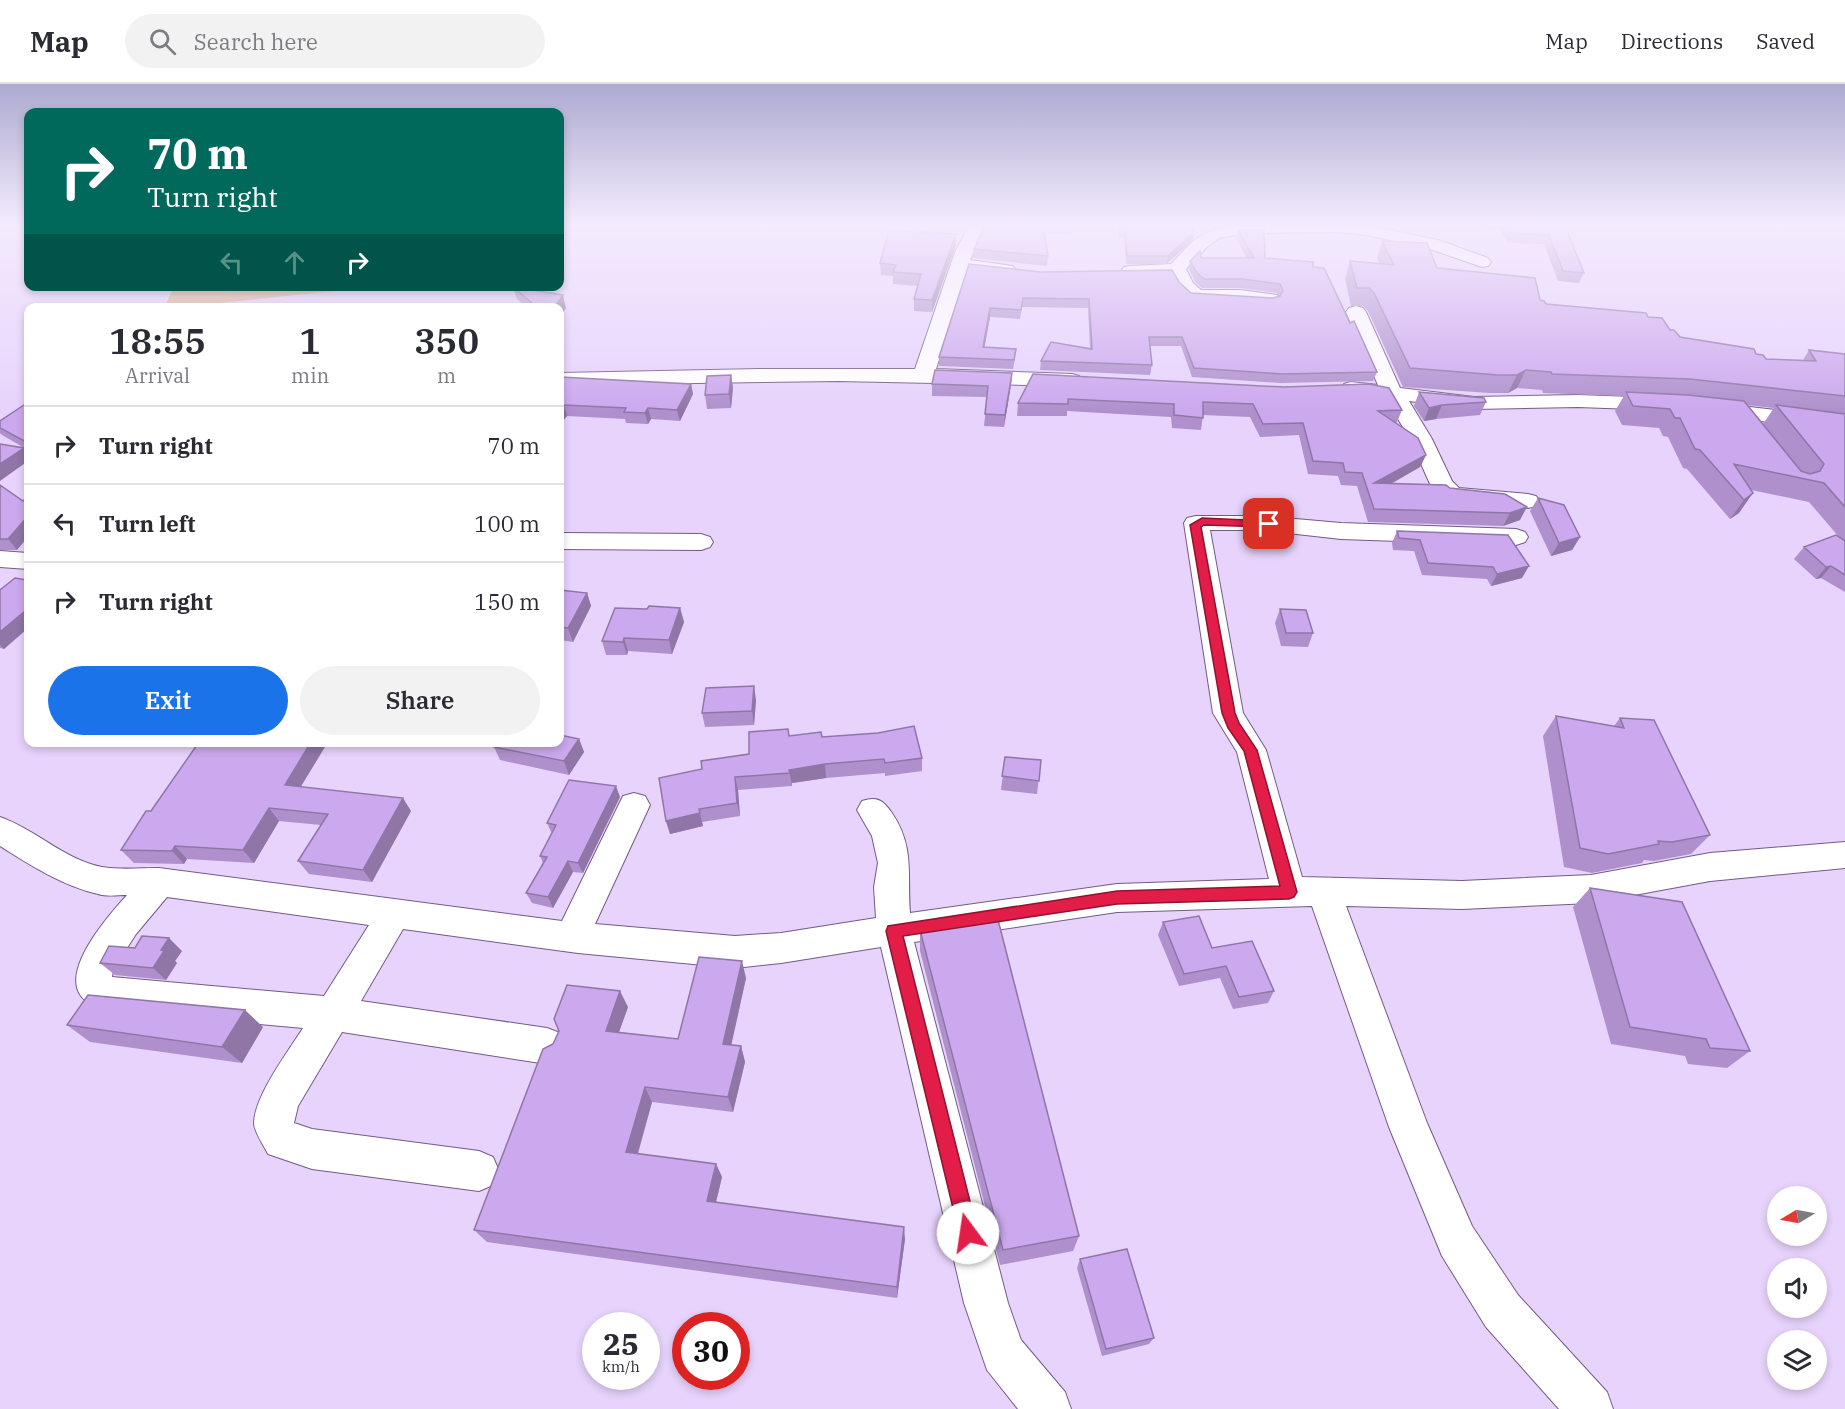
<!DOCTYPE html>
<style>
body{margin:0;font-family:"IBM Plex Serif",serif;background:#f2f2f3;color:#2b2b33;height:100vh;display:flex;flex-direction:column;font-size:22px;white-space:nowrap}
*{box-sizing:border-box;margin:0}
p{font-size:20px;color:#7c7c81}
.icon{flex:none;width:33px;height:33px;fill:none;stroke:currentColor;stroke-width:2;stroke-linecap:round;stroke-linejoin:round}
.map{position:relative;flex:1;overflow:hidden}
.panel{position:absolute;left:24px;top:219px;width:540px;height:444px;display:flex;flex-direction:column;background:#fff;border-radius:12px;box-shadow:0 3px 9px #0003}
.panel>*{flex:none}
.top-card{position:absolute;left:24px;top:24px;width:540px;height:183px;border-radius:12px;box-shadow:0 3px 9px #0003;background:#00695c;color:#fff;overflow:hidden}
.needle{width:39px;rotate:260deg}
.buttons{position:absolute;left:1767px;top:1102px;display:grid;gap:12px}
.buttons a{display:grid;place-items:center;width:60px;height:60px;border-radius:50%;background:#fff;box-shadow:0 3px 9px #0003;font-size:30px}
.speed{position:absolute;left:582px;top:1228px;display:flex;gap:12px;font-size:30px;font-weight:700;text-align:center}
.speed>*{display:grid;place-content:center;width:78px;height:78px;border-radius:50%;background:#fff;box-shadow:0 3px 9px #0003;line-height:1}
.speed small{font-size:15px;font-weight:400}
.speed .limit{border:9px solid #d22;background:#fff;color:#111}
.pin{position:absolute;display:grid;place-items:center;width:51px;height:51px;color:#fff;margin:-26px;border-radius:12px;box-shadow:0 3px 9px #0006}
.me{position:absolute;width:66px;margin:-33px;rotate:346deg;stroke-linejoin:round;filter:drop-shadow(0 0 4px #0008)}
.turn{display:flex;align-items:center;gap:21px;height:126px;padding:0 24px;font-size:27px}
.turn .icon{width:78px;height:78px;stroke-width:2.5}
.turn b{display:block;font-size:42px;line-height:51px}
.lanes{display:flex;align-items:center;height:57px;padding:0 24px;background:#0003;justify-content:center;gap:30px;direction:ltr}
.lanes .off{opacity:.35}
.eta{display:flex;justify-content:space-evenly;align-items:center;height:102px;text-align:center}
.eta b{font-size:36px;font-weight:600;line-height:42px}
.button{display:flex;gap:12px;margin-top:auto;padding:12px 24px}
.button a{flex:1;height:69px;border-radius:36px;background:#1a73e8;color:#fff;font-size:24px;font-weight:600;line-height:69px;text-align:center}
.button a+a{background:#f2f2f3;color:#2b2b33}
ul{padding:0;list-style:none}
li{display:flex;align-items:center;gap:18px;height:78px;padding:0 24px;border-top:2px solid #e1e1e2}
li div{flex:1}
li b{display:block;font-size:22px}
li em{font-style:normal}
header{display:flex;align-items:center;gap:36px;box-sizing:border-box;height:84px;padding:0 30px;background:#fff;border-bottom:2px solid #e1e1e2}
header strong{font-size:28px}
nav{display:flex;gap:33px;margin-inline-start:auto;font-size:21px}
.search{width:420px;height:54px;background:#f2f2f3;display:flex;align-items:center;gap:15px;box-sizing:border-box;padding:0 21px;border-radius:33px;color:#7c7c81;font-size:22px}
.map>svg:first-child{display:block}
.green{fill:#d8ab7c}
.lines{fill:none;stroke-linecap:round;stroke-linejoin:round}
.minor-casing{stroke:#725b88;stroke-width:2}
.minor{fill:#fff;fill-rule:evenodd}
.wall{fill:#af90cd;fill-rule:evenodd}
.shaded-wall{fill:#8f76a7}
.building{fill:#cca8ee;stroke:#8f76a7;stroke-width:1.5}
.route{fill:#e11d48;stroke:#92132f;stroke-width:1.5}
</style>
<header>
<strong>Map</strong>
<div class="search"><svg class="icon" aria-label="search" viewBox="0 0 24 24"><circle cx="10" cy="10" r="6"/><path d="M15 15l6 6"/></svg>Search here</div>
<nav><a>Map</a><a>Directions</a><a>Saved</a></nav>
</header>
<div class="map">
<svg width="1845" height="1325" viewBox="0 0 1845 1325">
<rect width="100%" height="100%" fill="#e7d3fc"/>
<path class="green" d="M174,202H372V203L191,222L166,220Z"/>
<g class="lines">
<g class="minor-casing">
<path id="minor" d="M969,142H985L970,176L1013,182L1016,186L1013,190L1007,191L967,186L936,285L1072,290L1079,292L1082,296L1079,300L1072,302L838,297L560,301V289L759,285H915L955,168Z
M1232,142H1370L1438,156L1488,174L1491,178L1488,182L1482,183L1427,164L1366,151L1339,148L1249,149L1219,154L1207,163L1186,185L1193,199L1201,206H1240L1277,211L1279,215L1277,219L1270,221L1196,218C1184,214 1177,203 1172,192H1130L1124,191L1121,187L1124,183L1130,182L1171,180C1194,156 1198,148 1232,142Z
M1356,222L1363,224L1366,228L1400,304L1474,313L1578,311L1661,314L1669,315L1672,320L1669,325L1661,326L1578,323L1474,325L1409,317L1432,355L1452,397L1459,404L1528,410L1536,412L1540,417L1536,422L1528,424L1444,415L1430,400L1410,355L1386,315L1344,308L1341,304L1344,300L1351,298L1378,301L1346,228L1349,224Z
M1715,319L1845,334V348L1707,330L1704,325L1707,320Z
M1196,432H1261L1341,439L1516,445L1525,448L1528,453L1525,458L1516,461L1341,455L1261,446H1210L1243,629L1266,666L1302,793L1462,797L1591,791L1710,769L1845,758V784L1710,797L1591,819L1462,825L1346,822L1427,1039L1472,1142L1518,1211L1607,1308L1613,1325H1559L1486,1243L1442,1172L1389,1043L1312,822L1117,828L914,858L1008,1219L1021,1256L1065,1308L1071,1325H1018L987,1286L964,1219L881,863L781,879L735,884L578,869L403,845L361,917L547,944L560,949L566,962L560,975L547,980L342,948L298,1022L294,1039L312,1045L479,1067L493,1073L499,1087L493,1101L479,1107L312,1085L268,1070C264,1062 255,1049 254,1040C254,1012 288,968 303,944L105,926C97,922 86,919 81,912C61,885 109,831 127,811C118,811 107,813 98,810C63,802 30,781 0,762V733C35,745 65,776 102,783C120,786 141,784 159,784L562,837L623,712L634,709L645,712L650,721L595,840L735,852L781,849L876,834L874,803L878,779L872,752L857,726L862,717C877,712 883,716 892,729C915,763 907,791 910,829L1117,800L1269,795L1237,668L1213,629L1184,439L1187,434ZM167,813L369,841L324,912L112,893L113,886L136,850Z
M560,449L701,450L710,453L713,458L710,463L701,466L560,465Z
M0,467L28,469V485L0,483Z"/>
</g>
<use href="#minor" class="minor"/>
</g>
<path class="wall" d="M984,142H1073L1071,150L1044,149L1048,172L1047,182L973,174L974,165Z
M1119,142H1193L1194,148L1193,156L1166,180H1126L1124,154H1119Z
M1482,142H1565L1584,189L1579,199L1558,197L1544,160L1508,159L1500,146L1483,144Z
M1238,146L1265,174L1313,183L1350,239L1377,288L1373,297L1280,299L1192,293L1181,262H1150L1152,281L1150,291L1040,286L1041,277L1090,264L1088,224L1022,223L1020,235L990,233L984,263L1015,274L1013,285L939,282V273L969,180L1041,188L1179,198L1191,209L1273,214L1279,213L1277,209L1240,204H1202L1195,198L1189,185L1190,177L1201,174H1247L1236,155Z
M1382,157L1437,184L1540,216L1546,220L1648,233L1670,246L1680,253L1756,270L1766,275L1803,276L1809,266L1845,270V508L1821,494L1816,495L1794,475L1804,463L1839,453L1809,418L1751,406L1739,429L1730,435L1687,385L1683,384L1668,353L1663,352L1659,344L1622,341L1615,327L1624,312L1543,309L1542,306L1517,304L1508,309H1490L1403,303L1368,227L1363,222H1351L1345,195L1350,177L1379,180L1377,174ZM1747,321L1774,324L1763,340L1801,387Z
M956,161L932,228L914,227V215L918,202L893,200V192L881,191L880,179Z
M513,203L566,224L560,233V224H527L517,215Z
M1012,289L1011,301L1004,343L984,342L987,313L932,312V300Z
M1033,290L1402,326L1397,338L1395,339L1426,371L1420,383L1391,400L1505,410L1520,436L1503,442L1368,438L1357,402L1341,401L1338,392L1308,390L1299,351L1260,353L1250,333L1203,331L1201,346L1172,344L1171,333L1067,327V332H1017L1018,319Z
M731,291L733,304L731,324L707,325L705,311Z
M560,293L691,300L693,310L680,337L651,335L648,340L626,339L625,335L567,332L560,340Z
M1419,308L1486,318L1480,331L1436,335L1424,337L1414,322Z
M28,322V366L2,351L0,349V337Z
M0,401L23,417L17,466H0Z
M1538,414L1580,453L1572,466L1551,472L1530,427Z
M1397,447L1522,494L1491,502L1487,495L1422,491L1414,467L1393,466L1392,459Z
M28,495V544L4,565L0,564V506Z
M560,506L587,509L591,522L573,558L560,556Z
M680,524L684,538L672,570L628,567L627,571H606L602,557Z
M1280,525L1313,549L1308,563L1281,562L1275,539Z
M756,616L754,641L705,643L702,629Z
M1556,632L1614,642L1620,634L1710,751L1691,770L1654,777L1644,776L1642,779L1592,789L1564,783L1543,652Z
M789,652L822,653L922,674V687L885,692V689L826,694L792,699V702L738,706L740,732L702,738L703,742L670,750L666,737L702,685L749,670Z
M579,655L584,668L569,691L500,676L494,663Z
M1005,673L1041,676L1037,710L1001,706Z
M301,703L411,727L372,798L309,790L298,777L321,741L279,737L254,779L187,775L184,780L134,779L121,766L151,727Z
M620,713L583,789L573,788L553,824L532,819L526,809L543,779L540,772L552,750L547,739Z
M1590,804L1750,967L1727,984L1688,980L1685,972L1611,960L1573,823Z
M952,834L1079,1152L1073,1167L1000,1181L920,867V846L952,841Z
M1163,838L1212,864L1274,907L1268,919L1233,925L1220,894L1179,902L1158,851Z
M135,864L182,867L175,877L177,879L166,896L115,891L100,879Z
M746,894L731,961L741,962L745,978L733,1028L652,1018L638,1070L716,1080L722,1093L716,1118L905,1155L897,1214L487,1158L474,1146L559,947L628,923L619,948L678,955Z
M67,941L263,943L242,979L90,958Z
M1080,1175L1154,1254L1149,1260L1102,1272L1077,1184Z"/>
<path class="shaded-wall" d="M1194,148L1193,156L1166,180L1168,172Z
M956,150V161L932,228V216Z
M563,211L566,224L560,233V224H554Z
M990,224V233L983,272V263Z
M1526,286L1517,304L1508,309L1517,291Z
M1012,289L1011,301L1004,343L1005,331Z
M731,291L733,304L731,324L729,310Z
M691,300L693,310L680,337L677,326Z
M564,321L567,332L560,340V326Z
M1442,321L1436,335L1424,337L1429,324Z
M648,324L651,335L648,340L645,329Z
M24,364L28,370V377L0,397V380Z
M1426,371L1420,383L1369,412L1374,399Z
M1753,409L1739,429L1730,435L1744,416Z
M1527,423L1520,436L1503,442L1510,429Z
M28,432V453L17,466L8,455Z
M1580,453L1572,466L1551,472L1559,459Z
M1529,482L1522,494L1491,502L1497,490Z
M1831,482L1821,494L1816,495L1826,483Z
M587,509L591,522L573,558L568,544Z
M680,524L684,538L672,570L669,556Z
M25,527L28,532V544L4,565L0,561V548Z
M624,554L628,567L627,571L623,558Z
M754,602L756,616L754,641L752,627Z
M579,655L584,668L569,691L564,677Z
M311,658H328L294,714L285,701Z
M825,680L826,694L792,699V702L789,686Z
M735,693L738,706L740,732L737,719Z
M616,702L620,713L583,789L578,779Z
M403,714L411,727L372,798L363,786Z
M269,724L279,737L254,779L243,766Z
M699,725L703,742L670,750L666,737Z
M175,762L187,775L184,780L172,767Z
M568,777L573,788L553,824L548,813Z
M169,854L182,867L175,877L177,879L166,896L153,884L161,866Z
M742,877L746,894L728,976L723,960Z
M620,907L628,923L614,962L606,947Z
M245,926L263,943L242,979L222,963Z
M741,962L745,978L733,1028L728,1013Z
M645,1003L652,1018L634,1082L626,1068Z
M716,1080L722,1093L713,1130L707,1117Z
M904,1143L905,1155L897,1214V1203Z"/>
<path class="building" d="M984,142H1043L1048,172L974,165Z
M1120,142H1193L1194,148L1168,172H1127L1125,146H1120Z
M1508,142H1565L1584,189L1563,187L1549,151L1512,149Z
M889,146L956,150L932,216L914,215L921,190L893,188L896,181L880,179Z
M1238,146H1264L1265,174L1313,178V183L1324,184L1350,239L1354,237L1377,288L1283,290L1194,284L1182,253H1149L1152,281L1041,277L1051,258L1092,265L1089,215L1023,214L1021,226L990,224L983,263L1016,265L1014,276L939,273L969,180L1041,188L1172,186L1179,198L1191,209L1273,214L1280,212L1283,207L1280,200L1242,195H1204L1197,189L1190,177L1200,167L1201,174H1254Z
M1382,157L1427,159L1437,184L1535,194L1540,216L1544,217L1546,220L1646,229L1648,233L1662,234L1670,246H1674L1680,253L1754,265L1756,270L1763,271L1766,275L1816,277L1809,266L1845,270V312L1690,295L1552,290L1551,288L1526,286L1517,291H1498L1410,284L1374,209L1369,204H1357L1350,177L1394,181Z
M513,203L563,211L554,224H538Z
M935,286L1012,289L1005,331L985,330L988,302L932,300Z
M1033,290L1284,303L1369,300L1389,304L1402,326L1378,327L1418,354L1426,371L1374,399L1446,401L1450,404L1505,410L1527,423L1510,429L1374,425L1362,389L1345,388L1343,379L1313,377L1303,339L1263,340L1253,320L1203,318V334L1174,331V320L1068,315V320L1018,319Z
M731,291L729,310L705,311L707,292Z
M560,293L691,300L677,326L648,324L645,329L624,328L626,324L564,321L560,326Z
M1419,308L1484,314L1486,318L1442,321L1429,324Z
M1626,308L1688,311L1744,317L1801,387L1810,390L1820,387L1824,380L1776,321L1845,330V423L1824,399L1734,380L1753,409L1744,416L1700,366L1695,365L1680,334H1675L1670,325L1633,322Z
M24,321L28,322V359L0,344V337Z
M0,360L24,364L0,380Z
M0,401L23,417L28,412V432L8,455H0Z
M1538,414L1564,421L1580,453L1559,459Z
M1397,447L1508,451L1529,482L1497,490L1493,483L1428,479L1420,456L1399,454Z
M1836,451L1845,457V491L1831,482L1826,483L1804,463Z
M15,494L27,496L28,495V528L25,527L0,548V506Z
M560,506L587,509L568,544L560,543Z
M649,522L680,524L669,556L624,554L623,558L602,557L615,524L647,525Z
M1280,525L1306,526L1313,549H1286Z
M754,602L752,627L702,629L706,604Z
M1556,632L1624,644L1620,634L1654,636L1710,751L1672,758L1658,757L1659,760L1608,770L1580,764Z
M914,642L922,674L885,679L884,675L825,680L789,686L790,689L735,693L737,719L699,725L700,729L666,737L659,694L702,685L701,677L749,670V648L788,645L789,652L821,648L822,653L878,649Z
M560,651L579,655L564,677L494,663L497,658H560Z
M199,658H311L285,701L403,714L363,786L298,777L328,730L269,724L243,766L175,762L172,767L121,766L146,727H151Z
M1005,673L1041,676L1039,697L1002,692Z
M569,696L616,702L578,779L568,777L548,813L526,809L547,773L540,772L556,741L547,739Z
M1590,804L1682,818L1750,967L1710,964L1706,955L1630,943Z
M996,828L1079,1152L1003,1166L920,846L953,841L952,834Z
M1199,832L1212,864L1252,857L1274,907L1239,913L1226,882L1184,890L1163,838Z
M142,852L169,854L161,866L164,867L153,884L100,879L109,862L135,864Z
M699,873L742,877L723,960L741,962L728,1013L645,1003L626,1068L716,1080L707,1117L904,1143L897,1203L474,1146L543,965L553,960L559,947L554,935L567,901L620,907L606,947L678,955Z
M88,911L245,926L222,963L67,941Z
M1127,1165L1154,1254L1106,1265L1080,1175Z"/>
<linearGradient id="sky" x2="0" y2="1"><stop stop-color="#acaad0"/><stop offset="0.43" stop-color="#f4ebfe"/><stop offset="1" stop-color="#f4ebfe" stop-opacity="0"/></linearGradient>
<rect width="1845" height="327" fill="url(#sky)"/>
<path class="route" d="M1202,434L1269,437L1274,440L1269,443L1204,441L1201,443L1235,629L1239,639L1257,666L1297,808L1294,813L1289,815L1117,820L903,852L978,1149L975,1156L968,1159L962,1156L959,1149L886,847L888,842L1117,807L1280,802L1244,667L1228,644L1222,629L1190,441Z"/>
</svg>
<div class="buttons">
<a><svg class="needle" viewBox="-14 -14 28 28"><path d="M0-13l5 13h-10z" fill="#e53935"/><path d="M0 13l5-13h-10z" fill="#7c7c81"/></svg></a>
<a><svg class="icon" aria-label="sound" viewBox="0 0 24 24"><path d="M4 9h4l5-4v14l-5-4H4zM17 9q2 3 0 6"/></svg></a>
<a><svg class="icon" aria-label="layers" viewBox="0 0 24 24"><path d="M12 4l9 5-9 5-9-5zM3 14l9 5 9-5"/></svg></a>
</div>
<div class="speed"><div>25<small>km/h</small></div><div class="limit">30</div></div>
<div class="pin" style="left:1269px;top:440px;background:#d93025"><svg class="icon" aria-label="arrive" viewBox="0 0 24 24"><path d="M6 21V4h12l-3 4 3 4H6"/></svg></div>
<svg class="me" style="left:968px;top:1149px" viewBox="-20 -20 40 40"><circle r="19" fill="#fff"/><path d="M0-13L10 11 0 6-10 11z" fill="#e11d48"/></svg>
<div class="top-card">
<div class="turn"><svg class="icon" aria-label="right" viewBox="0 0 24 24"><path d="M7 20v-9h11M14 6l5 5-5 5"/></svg><div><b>70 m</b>Turn right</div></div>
<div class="lanes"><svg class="icon off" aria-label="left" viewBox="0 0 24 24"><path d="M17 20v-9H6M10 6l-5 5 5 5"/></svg><svg class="icon off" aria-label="ahead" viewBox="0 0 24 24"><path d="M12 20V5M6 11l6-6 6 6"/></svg><svg class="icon" aria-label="right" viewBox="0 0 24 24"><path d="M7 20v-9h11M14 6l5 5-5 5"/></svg></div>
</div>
<section class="panel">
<div class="eta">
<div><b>18:55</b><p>Arrival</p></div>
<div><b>1</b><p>min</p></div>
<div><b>350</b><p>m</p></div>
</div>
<ul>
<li><svg class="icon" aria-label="right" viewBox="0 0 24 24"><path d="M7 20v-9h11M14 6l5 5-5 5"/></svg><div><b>Turn right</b></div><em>70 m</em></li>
<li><svg class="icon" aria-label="left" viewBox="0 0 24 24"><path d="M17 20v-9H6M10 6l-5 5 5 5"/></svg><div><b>Turn left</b></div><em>100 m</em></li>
<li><svg class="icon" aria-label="right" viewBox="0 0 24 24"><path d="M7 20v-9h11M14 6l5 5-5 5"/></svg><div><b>Turn right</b></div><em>150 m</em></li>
</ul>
<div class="button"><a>Exit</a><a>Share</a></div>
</section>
</div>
